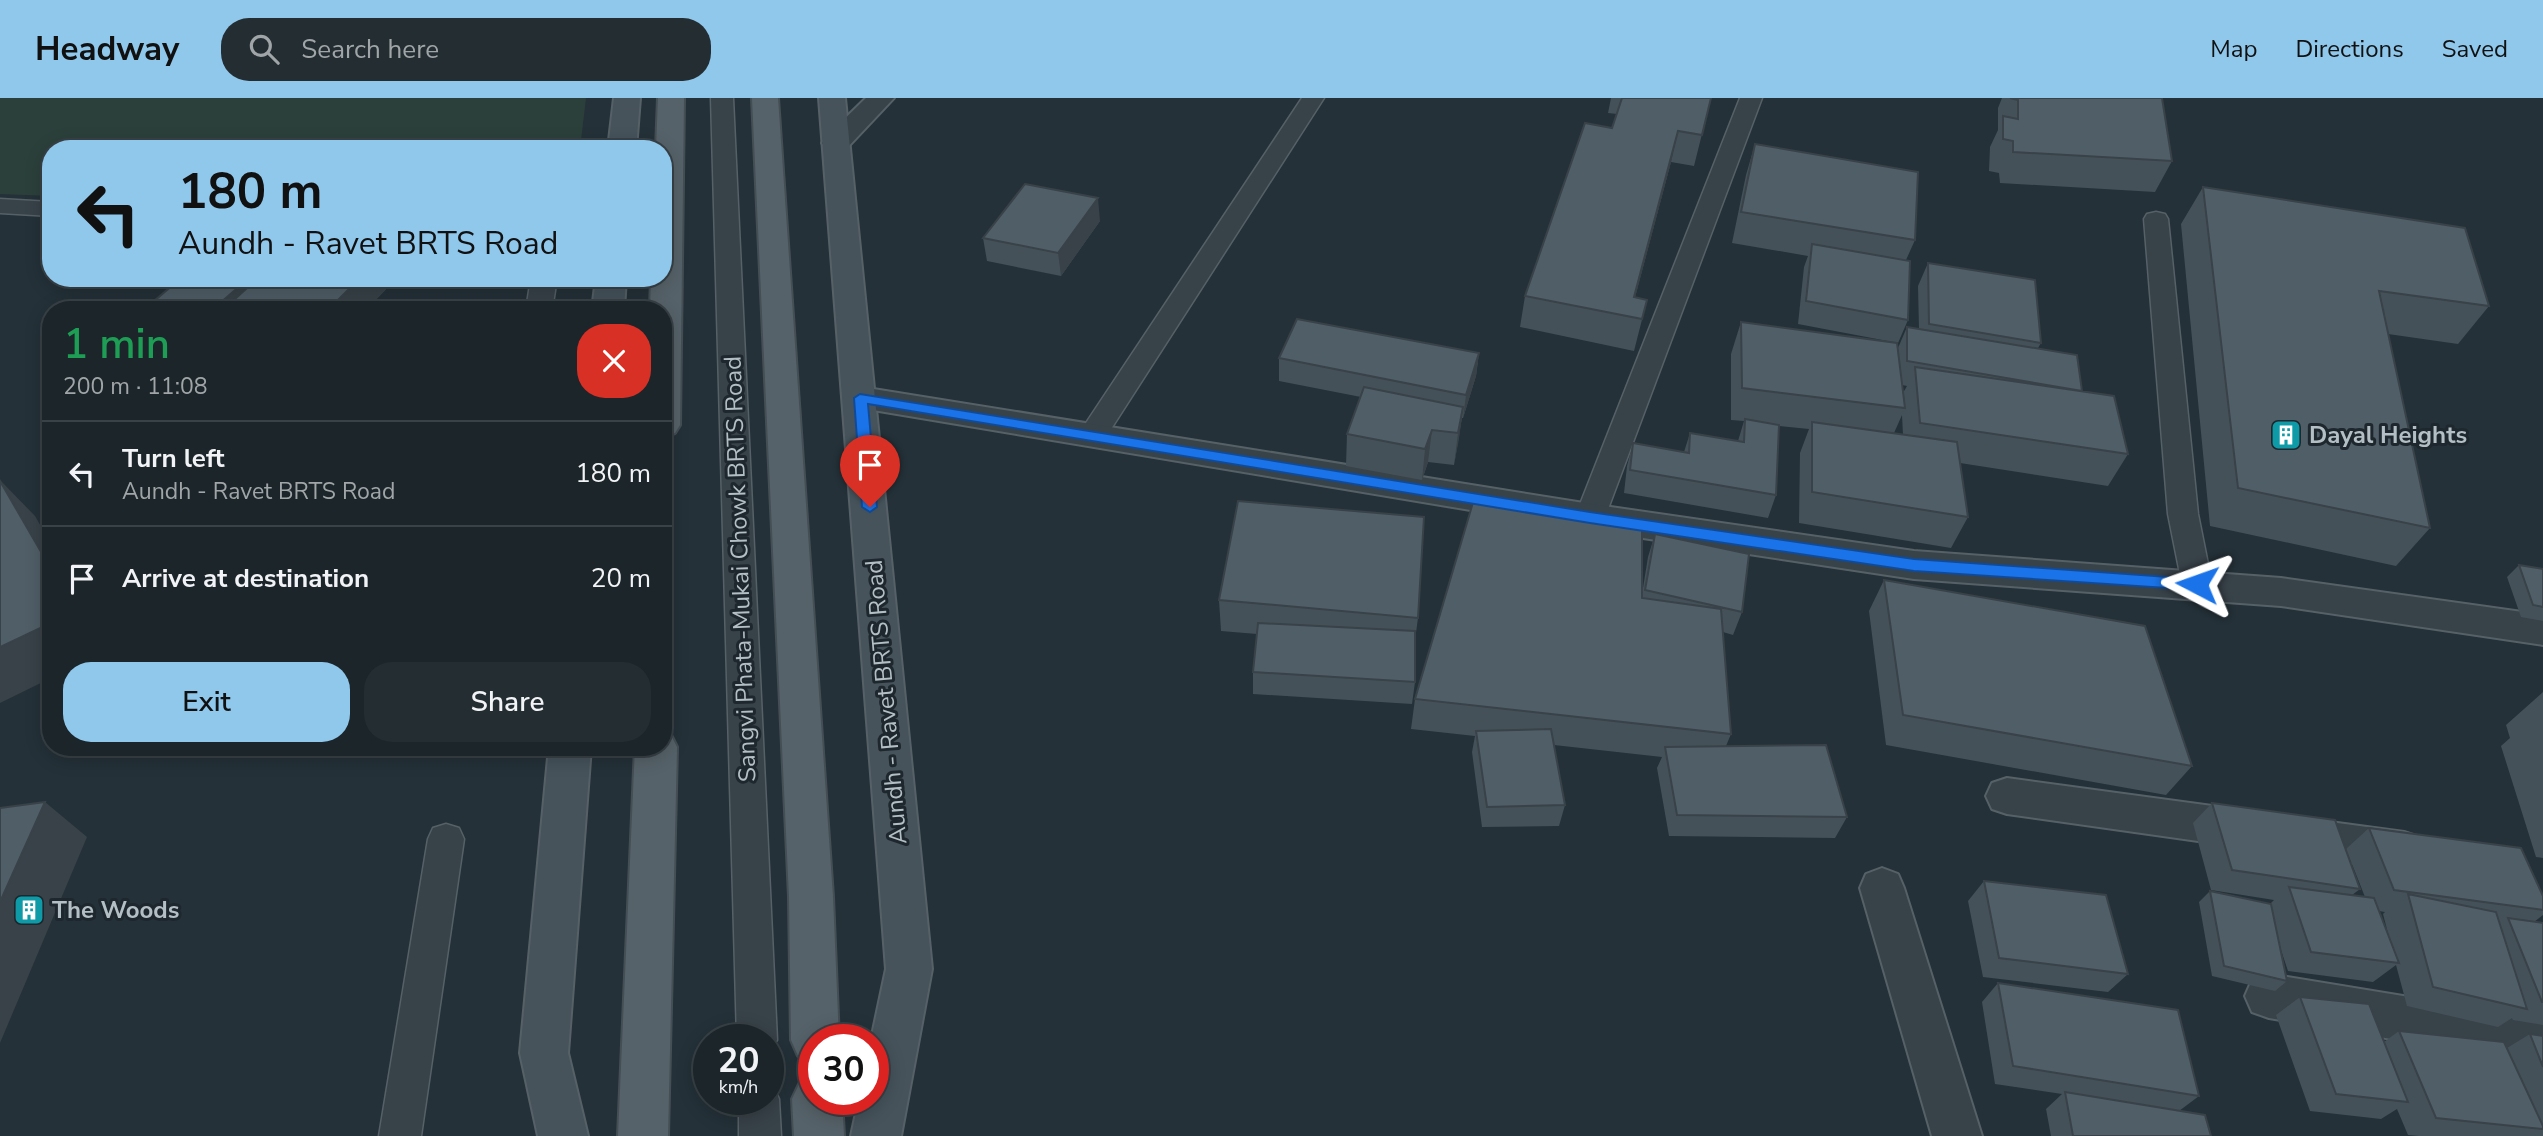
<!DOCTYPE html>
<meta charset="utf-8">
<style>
body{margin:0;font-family:"Nunito Sans",sans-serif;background:#242d32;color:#f1f3f6;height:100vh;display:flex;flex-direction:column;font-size:26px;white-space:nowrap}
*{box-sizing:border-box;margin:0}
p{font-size:23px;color:#a0a5a8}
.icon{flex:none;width:38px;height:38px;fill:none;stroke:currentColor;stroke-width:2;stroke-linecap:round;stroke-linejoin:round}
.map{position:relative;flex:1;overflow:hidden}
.sheet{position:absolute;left:42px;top:203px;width:630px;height:455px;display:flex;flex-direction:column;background:#1b252a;border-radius:28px;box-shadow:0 4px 18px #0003,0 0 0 2px #394247}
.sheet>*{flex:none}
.top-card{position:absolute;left:42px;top:42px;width:630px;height:147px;border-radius:28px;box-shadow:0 4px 18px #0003,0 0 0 2px #394247;background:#90c8ec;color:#111;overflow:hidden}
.speed{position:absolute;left:693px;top:926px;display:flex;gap:14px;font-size:35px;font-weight:700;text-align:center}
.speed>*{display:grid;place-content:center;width:91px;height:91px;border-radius:50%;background:#1b252a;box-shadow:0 4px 18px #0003,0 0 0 2px #394247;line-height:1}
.speed small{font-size:18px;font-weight:400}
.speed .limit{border:10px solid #d22;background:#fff;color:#111}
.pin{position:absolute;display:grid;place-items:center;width:60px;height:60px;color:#fff;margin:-72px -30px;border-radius:50% 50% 50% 0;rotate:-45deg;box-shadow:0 0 7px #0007}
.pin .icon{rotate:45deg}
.me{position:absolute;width:77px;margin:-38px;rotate:274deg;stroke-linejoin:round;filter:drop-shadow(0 0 5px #0008)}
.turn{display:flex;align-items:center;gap:24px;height:147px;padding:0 21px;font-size:32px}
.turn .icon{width:91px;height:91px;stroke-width:2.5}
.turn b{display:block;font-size:49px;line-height:60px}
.round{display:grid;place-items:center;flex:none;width:74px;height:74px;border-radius:28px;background:#242d32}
.overview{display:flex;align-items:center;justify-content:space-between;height:119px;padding:0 21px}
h1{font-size:42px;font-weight:600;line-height:52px;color:#1e9e55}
.button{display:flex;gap:14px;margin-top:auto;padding:14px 21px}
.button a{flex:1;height:80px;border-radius:28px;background:#90c8ec;color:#111;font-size:28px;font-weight:600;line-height:80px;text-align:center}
.button a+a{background:#242d32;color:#f1f3f6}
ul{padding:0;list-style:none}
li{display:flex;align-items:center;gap:21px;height:105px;padding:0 21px;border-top:2px solid #394247}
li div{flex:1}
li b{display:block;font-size:26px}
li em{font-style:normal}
header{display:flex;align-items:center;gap:42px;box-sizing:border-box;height:98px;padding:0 35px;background:#90c8ec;color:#111}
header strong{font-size:33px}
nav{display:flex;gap:38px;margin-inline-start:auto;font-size:24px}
.search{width:490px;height:63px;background:#242d32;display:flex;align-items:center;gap:18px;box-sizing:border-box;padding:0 24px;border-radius:28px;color:#a0a5a8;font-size:26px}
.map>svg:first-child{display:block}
.green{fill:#2c403b}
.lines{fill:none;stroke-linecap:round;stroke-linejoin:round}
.lane-casing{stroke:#566067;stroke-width:3}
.street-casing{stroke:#566067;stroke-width:4}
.secondary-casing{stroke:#566067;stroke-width:4}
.primary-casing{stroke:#444e55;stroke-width:4}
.lane{fill:#384249;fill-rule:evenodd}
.street{fill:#384249;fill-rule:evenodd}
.secondary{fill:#46535b;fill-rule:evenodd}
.primary{fill:#566269;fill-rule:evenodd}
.wall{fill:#455159;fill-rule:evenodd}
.shaded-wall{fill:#384248}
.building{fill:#505e67;stroke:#384248;stroke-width:2}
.route{fill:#1a73e8;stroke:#114b97;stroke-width:2}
.labels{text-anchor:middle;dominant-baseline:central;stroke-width:6;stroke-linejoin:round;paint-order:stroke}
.poi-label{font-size:24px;font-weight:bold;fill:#b3bec5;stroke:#1d272d;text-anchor:start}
.street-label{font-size:24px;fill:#b3bec5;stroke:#1d272d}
</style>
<header>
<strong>Headway</strong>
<div class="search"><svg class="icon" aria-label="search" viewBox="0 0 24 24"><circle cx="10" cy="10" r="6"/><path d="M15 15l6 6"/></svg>Search here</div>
<nav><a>Map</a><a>Directions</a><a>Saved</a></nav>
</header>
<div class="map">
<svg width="2543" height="1038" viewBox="0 0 2543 1038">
<rect width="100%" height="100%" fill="#243138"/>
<path class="green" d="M0,0H586L580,51H51V98L0,96Z"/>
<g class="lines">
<g class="lane-casing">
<path id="lane" d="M711,0H733L777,942L768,956V942H737Z
M1302,0H1324L1102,345L1092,348L1082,345L1078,338L1082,331Z
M1740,0H1762L1605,419L1600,427L1590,430L1580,427L1575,419Z
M0,101L51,104V118L0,115Z
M2156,114L2165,116L2168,121L2198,416L2212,486L2208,494L2197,498L2186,494L2182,486L2168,416L2144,121L2147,116Z
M531,180H557L552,212H526Z
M446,726L459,730L464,741L421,1038H379L428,741L433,730Z
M768,985L773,987L779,1001L781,1038H739V1001H768Z"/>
</g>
<g class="street-casing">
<path id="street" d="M866,0H894L846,51L836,53L826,51L822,45L826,39Z
M861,289L1590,406L1914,453L2281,480L2543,517V547L2281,508L1914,481L1590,432L849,308L844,300L849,292Z
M2007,680L2404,734L2419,739L2426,753L2419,767L2404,772L2007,716L1992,711L1986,698L1992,685Z
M1882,770L1898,776L1904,790L1982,1038H1932L1860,790L1866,776Z
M2269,876L2543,921V967L2269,920L2252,914L2245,898L2252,882Z"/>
</g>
<g class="secondary-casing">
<path id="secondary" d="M614,0H640L636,51H608Z
M819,0H845L932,871L901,1038H851L859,1001H873V942H871L886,871Z
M596,180H626L624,212H592Z
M549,649H591L568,955L588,1038H538L520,955Z"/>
</g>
<g class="primary-casing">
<path id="primary" d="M658,0H684L680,327L675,335L663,339V212H650L651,180H663V51H656Z
M752,0H778L833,799L839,942H814V965L798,958L791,942L789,799Z
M663,634L671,637L677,649L668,1038H618L635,649H663Z
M814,978V1001H842L844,1038H794L792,1001L800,984Z"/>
</g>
<use href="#lane" class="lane"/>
<use href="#street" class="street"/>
<use href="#secondary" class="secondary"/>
<use href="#primary" class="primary"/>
</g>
<path class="wall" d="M1611,0H1711L1694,68L1671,64L1635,199L1647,202L1634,253L1520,229L1525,198L1612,30L1617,16L1608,15Z
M2002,0H2162L2172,63L2155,94L2000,85L1999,75L1989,73L1990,49L1998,32V10Z
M1755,46L1915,142L1906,162L1908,222L1898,245L1798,226L1804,169L1808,158L1732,145L1746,77Z
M2203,89L2489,208L2458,246L2388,236L2430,430L2396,468L2210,428L2181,126Z
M1100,123L1061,178L987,163L983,140Z
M1928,165L2041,245L2038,250L2082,293L2128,356L2108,388L1960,365L1968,419L1951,450L1799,425L1800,355L1809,331L1779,328L1776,397L1768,420L1624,395L1627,368L1633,345L1684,354L1690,335L1738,343L1744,323L1731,322V256L1741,224L1898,250L1907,229L1919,231L1918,188ZM1902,287L1907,288L1903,295ZM1902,317L1903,337L1894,335Z
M392,185L366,212H158L153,204Z
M1479,255L1476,278L1463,320H1462L1454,367L1428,364L1422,382L1346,368L1347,336L1361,299L1279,283V260Z
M1655,436L1742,514L1733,537L1723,534L1731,636L1726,648L1847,719L1835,740L1669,738L1657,670L1662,659L1554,647L1565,707L1559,728L1482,729L1472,654L1475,638L1411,631L1415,601L1642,496L1648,459Z
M2519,467L2543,471V523L2521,519L2507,479Z
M1884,482L2192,668L2166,697L1886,647L1869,513Z
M1219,502L1418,520L1415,542V584L1412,606L1253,596V574L1257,536L1221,533Z
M2543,594V760L2536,759L2501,648L2510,640L2506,627Z
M2212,705L2360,791L2352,797L2365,799L2346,751L2369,730L2543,812V817L2534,824L2543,825V927L2513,922L2512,920L2498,929L2407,908L2396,867L2373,884L2288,873L2280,849L2287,883L2275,893L2212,878L2199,804L2210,793L2270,806L2274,802L2211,792L2193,725ZM2379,813L2385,814L2383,816L2390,843Z
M1984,783L2128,876L2108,894L1983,879L1968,803Z
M1998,885L2199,998L2179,1013L2211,1038H2051L2046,1011L2062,996L1995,986L1982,904Z
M2300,899L2384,944L2399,933L2507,950L2530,936L2543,938V1038H2419L2408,1037L2397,1011L2381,1021L2310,1013L2276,917Z"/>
<path class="shaded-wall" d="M1678,33L1671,64L1630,219L1634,199Z
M1098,100L1100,123L1061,178L1058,155Z
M249,180H290L224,211L225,212H212Z
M360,180H389L392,185L366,212H328Z
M1479,255L1476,278L1463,320L1466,297Z
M1463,309L1459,341L1454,367L1458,335Z
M1432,332L1428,364L1422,382L1425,351Z
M0,382L35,418L51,446V471Z
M51,525V580L0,605V549Z
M45,704L87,739L0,945V804Z"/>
<path class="building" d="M1622,0H1711L1702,37L1678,33L1634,199L1647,202L1642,221L1525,198L1585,25L1612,30Z
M2010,0H2162L2172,63L2013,54V43L2003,41V18L2018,21V2Z
M1755,46L1918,74L1915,142L1741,114Z
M1025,86L1098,100L1058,155L983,140Z
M2203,89L2465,130L2489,208L2379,193L2430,430L2238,390Z
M1812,146L1910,163L1908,222L1806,203Z
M1928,165L2035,182L2041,245L1929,226Z
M181,180H249L212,212H197L153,204Z
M258,180H360L328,212L224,211Z
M1297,221L1479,255L1466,297L1279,260Z
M1741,224L1897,245L1905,310L1742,290Z
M1907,229L2077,257L2082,293L1907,263Z
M1915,269L2114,298L2128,356L1920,325Z
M1364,289L1463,309L1458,335L1432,332L1425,351L1347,336Z
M1745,321L1779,327L1776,397L1630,372L1633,345L1689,355L1690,335L1744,344Z
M1812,324L1957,344L1968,419L1812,394Z
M0,383L51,471V525L0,549Z
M1474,401L1642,432V500L1721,511L1731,636L1415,601Z
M1238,403L1424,419L1418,520L1219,502Z
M1655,436L1749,456L1742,514L1645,492Z
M2519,467L2543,471V509L2533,507Z
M1884,482L2145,528L2192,668L1903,617Z
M1258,525L1415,533V584L1253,574Z
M1551,631L1565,707L1487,709L1476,633Z
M1826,647L1847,719L1677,717L1665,649Z
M45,704L0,804V710Z
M2212,705L2335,722L2360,791L2232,772Z
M2369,730L2521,750L2543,798V812L2394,792Z
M1984,783L2106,797L2128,876L1999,860Z
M2289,789L2374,800L2399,865L2311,854Z
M2210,793L2271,806L2287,883L2224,868Z
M2408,796L2496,814L2527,911L2433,889Z
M2508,820L2543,825V904H2542Z
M1998,885L2178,912L2199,998L2013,968Z
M2300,899L2369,906L2408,1004L2336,996Z
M2399,933L2504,944L2543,1028V1031L2436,1020Z
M2530,936L2543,938V969Z
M2065,994L2205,1017L2211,1038H2073Z"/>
<path class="route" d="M860,296L1590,414L1914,461L2197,481L2205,486L2197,492L1914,473L1590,425L868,306L877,409L870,414L862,409L854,300Z"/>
<defs>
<g id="building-square" transform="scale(1.575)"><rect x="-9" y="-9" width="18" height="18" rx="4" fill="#0f9aa8" stroke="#1d272d"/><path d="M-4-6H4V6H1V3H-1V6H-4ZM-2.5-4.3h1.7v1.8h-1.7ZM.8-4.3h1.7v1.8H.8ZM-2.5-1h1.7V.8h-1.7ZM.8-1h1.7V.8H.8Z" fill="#fff"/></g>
</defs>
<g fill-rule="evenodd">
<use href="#building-square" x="2286" y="337"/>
<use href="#building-square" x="29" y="812"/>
</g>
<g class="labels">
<g class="poi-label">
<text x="2309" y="337">Dayal Heights</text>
<text x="52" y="812">The Woods</text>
</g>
<g class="street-label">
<text transform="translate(740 471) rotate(-92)">Sangvi Phata-Mukai Chowk BRTS Road</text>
<text transform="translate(886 604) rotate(-95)">Aundh - Ravet BRTS Road</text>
</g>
</g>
</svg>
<div class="speed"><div>20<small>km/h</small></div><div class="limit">30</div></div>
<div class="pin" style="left:870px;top:409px;background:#d93025"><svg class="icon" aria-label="arrive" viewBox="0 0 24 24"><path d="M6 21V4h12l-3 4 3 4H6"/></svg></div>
<svg class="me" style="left:2197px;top:486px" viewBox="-20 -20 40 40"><path d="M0-17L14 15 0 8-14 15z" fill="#1a73e8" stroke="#fff" stroke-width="4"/></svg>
<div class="top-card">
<div class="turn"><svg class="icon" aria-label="left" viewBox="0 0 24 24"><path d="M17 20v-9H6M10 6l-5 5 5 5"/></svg><div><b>180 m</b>Aundh - Ravet BRTS Road</div></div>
</div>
<section class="sheet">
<div class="overview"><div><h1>1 min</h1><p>200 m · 11:08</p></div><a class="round" style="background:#d93025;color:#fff"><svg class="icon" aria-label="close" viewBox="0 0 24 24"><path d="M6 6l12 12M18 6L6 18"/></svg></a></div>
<ul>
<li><svg class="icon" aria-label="left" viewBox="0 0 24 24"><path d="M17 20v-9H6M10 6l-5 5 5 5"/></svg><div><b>Turn left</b><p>Aundh - Ravet BRTS Road</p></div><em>180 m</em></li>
<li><svg class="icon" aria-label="arrive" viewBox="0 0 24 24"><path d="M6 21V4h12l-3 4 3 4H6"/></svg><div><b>Arrive at destination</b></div><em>20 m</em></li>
</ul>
<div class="button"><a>Exit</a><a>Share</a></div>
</section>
</div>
